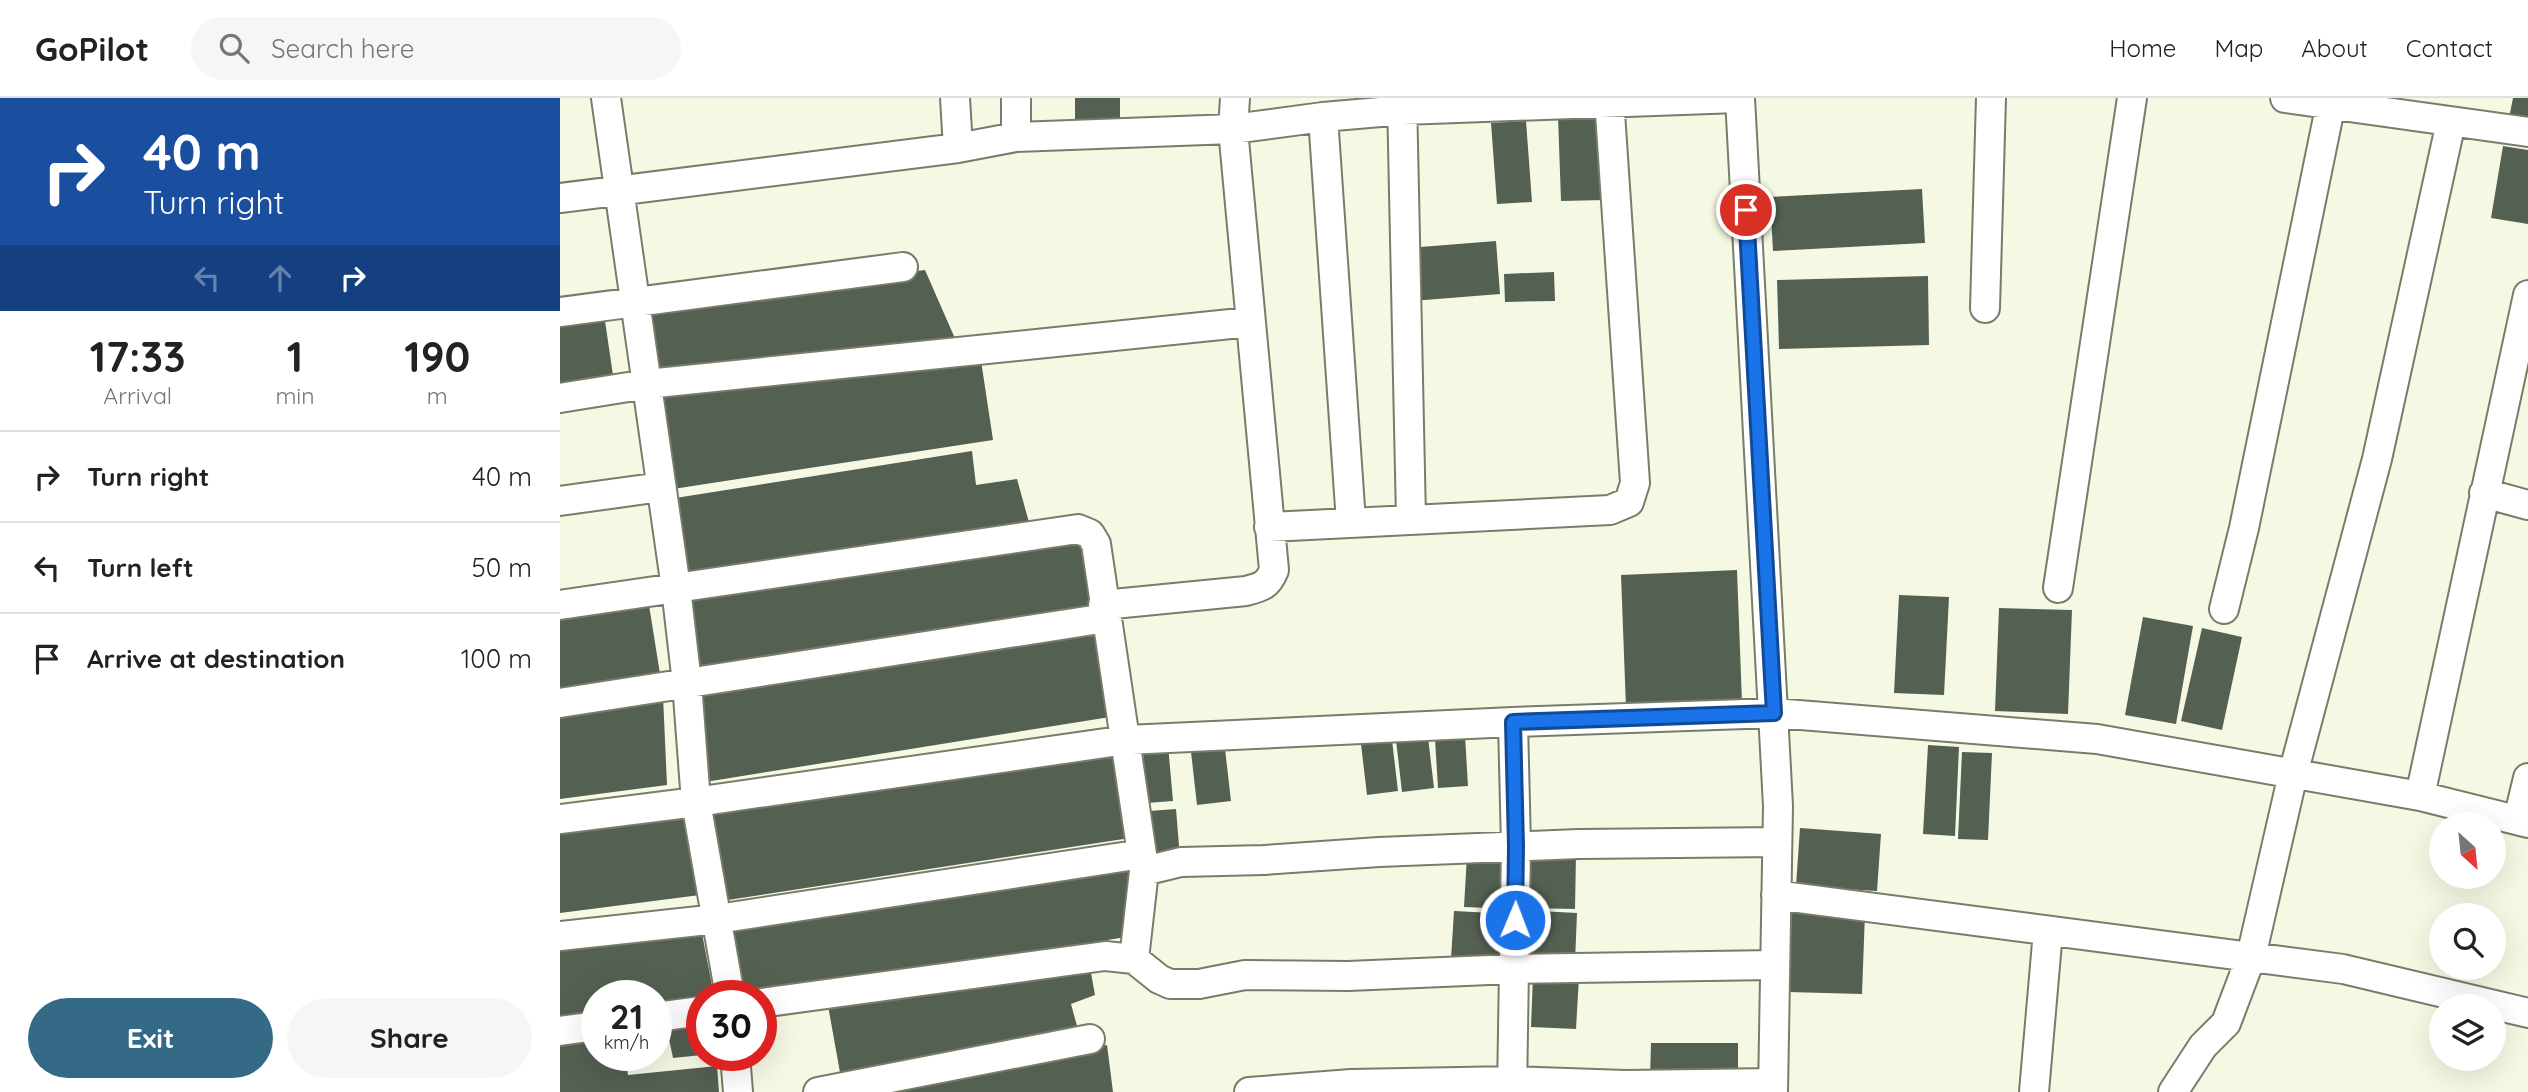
<!DOCTYPE html>
<style>
body{margin:0;font-family:Quicksand,sans-serif;background:#f6f6f6;color:#222;height:100vh;display:flex;flex-direction:column;font-size:26px;white-space:nowrap}
*{box-sizing:border-box;margin:0}
p{font-size:23px;color:#767676}
.icon{flex:none;width:38px;height:38px;fill:none;stroke:currentColor;stroke-width:2;stroke-linecap:round;stroke-linejoin:round}
.map{position:relative;flex:1;overflow:hidden}
.details{display:flex;flex-direction:column;background:#fff;width:560px}
.details>*{flex:none}
.banner{background:#1a4fa0;color:#fff;overflow:hidden}
.needle{width:46px;rotate:153deg}
.buttons{position:absolute;left:1869px;top:714px;display:grid;gap:14px}
.buttons a{display:grid;place-items:center;width:77px;height:77px;border-radius:50%;background:#fff;box-shadow:0 7px 28px #0002;font-size:35px}
.speed{position:absolute;left:21px;top:882px;display:flex;gap:14px;font-size:35px;font-weight:700;text-align:center}
.speed>*{display:grid;place-content:center;width:91px;height:91px;border-radius:50%;background:#fff;box-shadow:0 7px 28px #0002;line-height:1}
.speed small{font-size:18px;font-weight:400}
.speed .limit{border:10px solid #d22;background:#fff;color:#111}
.pin{position:absolute;display:grid;place-items:center;width:60px;height:60px;color:#fff;margin:-30px;border:4px solid #fff;border-radius:50%;box-shadow:0 2px 7px #0007}
.me{position:absolute;width:77px;margin:-38px;rotate:1deg;stroke-linejoin:round;filter:drop-shadow(0 0 5px #0008)}
.turn{display:flex;align-items:center;gap:24px;height:147px;padding:0 28px;font-size:32px}
.turn .icon{width:91px;height:91px;stroke-width:2.5}
.turn b{display:block;font-size:49px;line-height:60px}
.lanes{display:flex;align-items:center;height:66px;padding:0 28px;background:#0003;justify-content:center;gap:35px;direction:ltr}
.lanes .off{opacity:.35}
.eta{display:flex;justify-content:space-evenly;align-items:center;height:119px;text-align:center}
.eta b{font-size:42px;font-weight:700;line-height:49px}
.button{display:flex;gap:14px;margin-top:auto;padding:14px 28px}
.button a{flex:1;height:80px;border-radius:42px;background:#346a85;color:#fff;font-size:28px;font-weight:700;line-height:80px;text-align:center}
.button a+a{background:#f6f6f6;color:#222}
ul{padding:0;list-style:none}
li{display:flex;align-items:center;gap:21px;height:91px;padding:0 28px;border-top:2px solid #e0e0e0}
li div{flex:1}
li b{display:block;font-size:26px}
li em{font-style:normal}
header{display:flex;align-items:center;gap:42px;box-sizing:border-box;height:98px;padding:0 35px;background:#fff;border-bottom:2px solid #e0e0e0}
header strong{font-size:33px}
nav{display:flex;gap:38px;margin-inline-start:auto;font-size:24px}
.search{width:490px;height:63px;background:#f6f6f6;display:flex;align-items:center;gap:18px;box-sizing:border-box;padding:0 24px;border-radius:38px;color:#767676;font-size:26px}
main{display:flex;flex:1;min-height:0}
.map>svg:first-child{display:block}
.building{fill:#546051}
.lines{fill:none;stroke-linecap:round;stroke-linejoin:round}
.street-casing{stroke:#787c68;stroke-width:32}
.street{stroke:#fff;stroke-width:28}
.route-casing{stroke:#114b97;stroke-width:18}
.route{stroke:#1a73e8;stroke-width:12}
</style>
<header>
<strong>GoPilot</strong>
<div class="search"><svg class="icon" aria-label="search" viewBox="0 0 24 24"><circle cx="10" cy="10" r="6"/><path d="M15 15l6 6"/></svg>Search here</div>
<nav><a>Home</a><a>Map</a><a>About</a><a>Contact</a></nav>
</header>
<main>
<section class="details">
<div class="banner">
<div class="turn"><svg class="icon" aria-label="right" viewBox="0 0 24 24"><path d="M7 20v-9h11M14 6l5 5-5 5"/></svg><div><b>40 m</b>Turn right</div></div>
<div class="lanes"><svg class="icon off" aria-label="left" viewBox="0 0 24 24"><path d="M17 20v-9H6M10 6l-5 5 5 5"/></svg><svg class="icon off" aria-label="ahead" viewBox="0 0 24 24"><path d="M12 20V5M6 11l6-6 6 6"/></svg><svg class="icon" aria-label="right" viewBox="0 0 24 24"><path d="M7 20v-9h11M14 6l5 5-5 5"/></svg></div>
</div>
<div class="eta">
<div><b>17:33</b><p>Arrival</p></div>
<div><b>1</b><p>min</p></div>
<div><b>190</b><p>m</p></div>
</div>
<ul>
<li><svg class="icon" aria-label="right" viewBox="0 0 24 24"><path d="M7 20v-9h11M14 6l5 5-5 5"/></svg><div><b>Turn right</b></div><em>40 m</em></li>
<li><svg class="icon" aria-label="left" viewBox="0 0 24 24"><path d="M17 20v-9H6M10 6l-5 5 5 5"/></svg><div><b>Turn left</b></div><em>50 m</em></li>
<li><svg class="icon" aria-label="arrive" viewBox="0 0 24 24"><path d="M6 21V4h12l-3 4 3 4H6"/></svg><div><b>Arrive at destination</b></div><em>100 m</em></li>
</ul>
<div class="button"><a>Exit</a><a>Share</a></div>
</section>
<div class="map">
<svg width="1968" height="994" viewBox="0 0 1968 994">
<rect width="100%" height="100%" fill="#f5f9e4"/>
<path class="building" d="M515,0H560V23H515Z
M1953,0H1968V24L1949,20Z
M1042,16L1045,102L1001,103L998,18Z
M966,23L972,104L937,106L931,25Z
M1943,48L1968,52V126L1931,120Z
M1362,91L1365,145L1213,153L1210,99Z
M936,143L940,196L852,203L848,150Z
M365,172L397,245L96,280L85,210Z
M994,174L995,203L945,204L944,176Z
M1368,178L1369,247L1219,251L1217,182Z
M44,216L54,284L0,292V222Z
M420,256L433,342L113,391L96,297Z
M412,353L416,387L457,381L470,428L114,476L109,401Z
M521,440L534,519L129,574L123,489Z
M1177,472L1182,605L1066,610L1061,477Z
M1339,497L1389,499L1384,597L1334,595Z
M88,501L101,582L0,596V514Z
M1439,510L1512,512L1508,616L1435,613Z
M1583,519L1633,528L1616,626L1565,617Z
M535,526L550,619L145,684L130,591Z
M1642,530L1682,539L1662,632L1621,623Z
M103,598L107,687L0,701V612Z
M905,638L908,688L878,690L875,641Z
M868,639L874,690L842,694L836,642Z
M664,642L671,703L637,707L630,645Z
M832,642L838,693L807,697L801,646Z
M555,646L570,740L161,803L151,711Z
M608,647L613,703L587,705L583,649Z
M1368,647L1399,649L1395,738L1363,736Z
M1402,654L1432,655L1428,742L1398,741Z
M616,711L620,760L592,762L589,713Z
M123,718L140,797L0,815V734Z
M1240,730L1321,736L1317,793L1236,788Z
M960,756H1016L1015,811L959,810Z
M907,757L956,760L953,811L904,809Z
M570,761L572,838L199,898H182L165,824Z
M958,812L1017,815L1015,864L956,863Z
M894,813L952,816L950,864L891,861Z
M1230,813L1305,815L1302,896L1228,894Z
M140,825L154,898L96,906V898H37V913L0,918V841Z
M529,864L535,897L511,906L520,939L281,980L267,902Z
M973,877L1019,879L1016,931L971,929Z
M142,917V957L113,960L105,922Z
M37,933V957H65L68,977L157,968L159,994H0V939Z
M1091,945H1178V981H1090Z
M547,947L553,994H325L509,954Z"/>
<g class="lines">
<g class="street-casing">
<path id="street" d="M46,0L116,490L127,585L136,704L170,898
M395,0L398,50
M456,0V39
M842,0L851,421
M1180,0L1218,708L1213,994
M1725,0L1968,34
M763,19L791,424
M0,100L398,50L456,39L673,31L763,19L843,12L1178,0
M1425,210L1431,0
M0,214L343,169
M0,300L87,286L690,224
M1924,395L1968,407
M0,403L101,389
M709,429L1050,412L1069,404L1075,385L1049,0
M1498,490L1572,0
M0,507L518,431L530,436L536,446L582,756
M543,507L686,493C702,489 708,487 714,472L673,31L675,0
M1664,511L1684,430L1772,0
M0,605L546,520
M1860,698L1968,197
M0,721L136,704L566,642L953,624L1214,615L1537,641L1860,698L1968,725
M1958,722L1968,680
M1216,797L1783,871L1968,915
M0,838L157,821L582,756L584,773L621,764L704,762L819,754L1019,746L1217,744
M574,861L584,773
M201,905L545,858L574,861L599,881L610,886H639L685,877L788,878L953,871L1215,867
M96,919L142,913
M0,933L37,928
M175,957L178,994
M258,994L530,941
M689,994L791,986L953,983L1065,987L1213,985
M952,994L956,748L953,624
M1474,994L1488,833
M1613,994L1643,948L1666,925L1691,859L1733,676L1817,361L1891,24"/>
</g>
<use href="#street" class="street"/>
</g>
<g class="lines">
<g class="route-casing">
<path id="route" d="M955,822L956,748L953,624L1214,615L1186,112"/>
</g>
<use href="#route" class="route"/>
</g>
</svg>
<div class="buttons">
<a><svg class="needle" viewBox="-14 -14 28 28"><path d="M0-13l5 13h-10z" fill="#e53935"/><path d="M0 13l5-13h-10z" fill="#767676"/></svg></a>
<a><svg class="icon" aria-label="search" viewBox="0 0 24 24"><circle cx="10" cy="10" r="6"/><path d="M15 15l6 6"/></svg></a>
<a><svg class="icon" aria-label="layers" viewBox="0 0 24 24"><path d="M12 4l9 5-9 5-9-5zM3 14l9 5 9-5"/></svg></a>
</div>
<div class="speed"><div>21<small>km/h</small></div><div class="limit">30</div></div>
<div class="pin" style="left:1186px;top:112px;background:#d93025"><svg class="icon" aria-label="arrive" viewBox="0 0 24 24"><path d="M6 21V4h12l-3 4 3 4H6"/></svg></div>
<svg class="me" style="left:955px;top:822px" viewBox="-20 -20 40 40"><circle r="17" fill="#1a73e8" stroke="#fff" stroke-width="3"/><path d="M0-11L8 9 0 5-8 9z" fill="#fff"/></svg>
</div>
</main>
